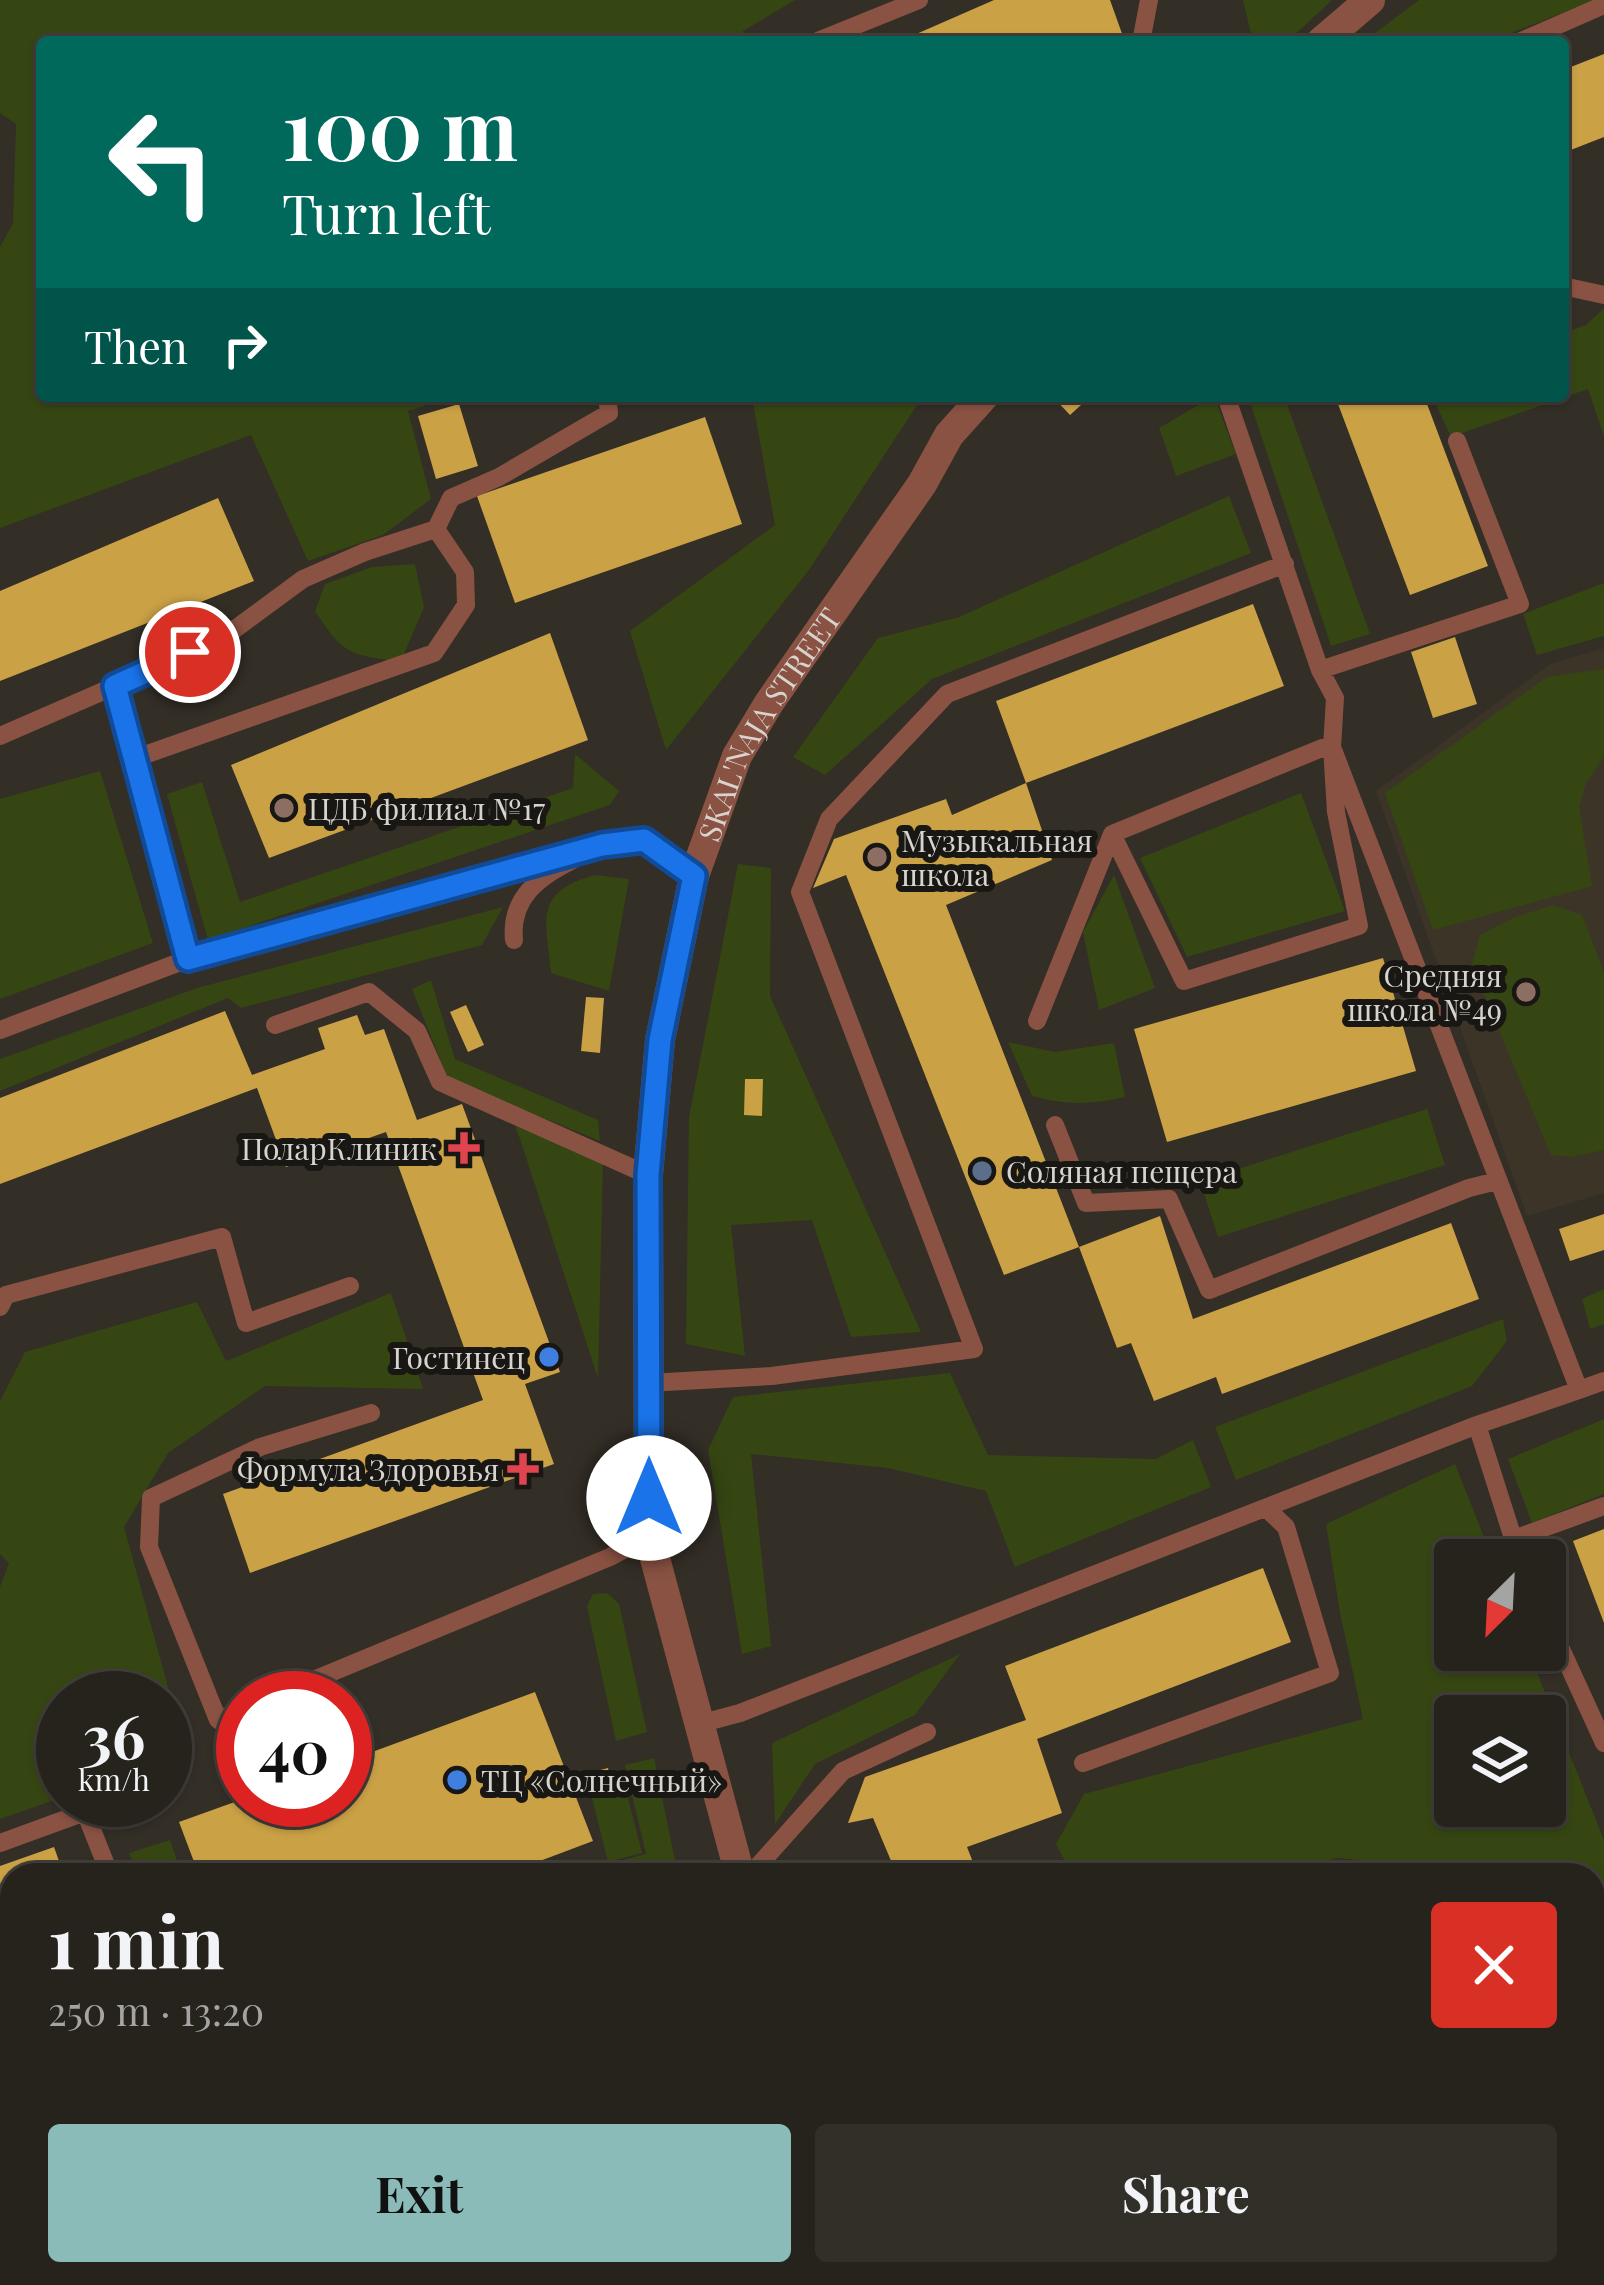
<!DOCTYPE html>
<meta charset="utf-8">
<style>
body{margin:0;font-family:"Playfair Display",serif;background:#322f29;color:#f1f3f6;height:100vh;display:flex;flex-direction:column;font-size:45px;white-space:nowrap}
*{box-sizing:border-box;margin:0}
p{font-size:39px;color:#a4a4a3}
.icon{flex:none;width:66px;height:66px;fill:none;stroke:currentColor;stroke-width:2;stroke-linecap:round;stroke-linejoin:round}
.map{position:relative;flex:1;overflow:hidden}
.panel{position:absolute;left:0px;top:1863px;width:1605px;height:423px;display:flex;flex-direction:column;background:#26221c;border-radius:36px 36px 0 0;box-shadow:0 3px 9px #0004,0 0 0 3px #423f3b}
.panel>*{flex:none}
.top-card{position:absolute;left:36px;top:36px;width:1533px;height:366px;border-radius:12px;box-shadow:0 3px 9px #0004,0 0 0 3px #423f3b;background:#00695c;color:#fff;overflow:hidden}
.needle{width:78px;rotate:204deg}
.tools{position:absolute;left:1434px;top:1539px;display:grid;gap:24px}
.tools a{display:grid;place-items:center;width:132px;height:132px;border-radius:12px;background:#26221c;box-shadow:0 3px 9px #0004,0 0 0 3px #423f3b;font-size:60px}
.speed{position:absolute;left:36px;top:1671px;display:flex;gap:24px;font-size:60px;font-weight:700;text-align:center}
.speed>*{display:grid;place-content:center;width:156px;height:156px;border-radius:50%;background:#26221c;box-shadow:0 3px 9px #0004,0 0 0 3px #423f3b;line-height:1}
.speed small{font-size:30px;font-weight:400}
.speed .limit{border:18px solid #d22;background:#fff;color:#111}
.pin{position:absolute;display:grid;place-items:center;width:102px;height:102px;color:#fff;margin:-51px;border:6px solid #fff;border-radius:50%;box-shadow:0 3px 12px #0007}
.me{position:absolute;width:132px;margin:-66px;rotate:0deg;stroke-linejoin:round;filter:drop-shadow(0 0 9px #0008)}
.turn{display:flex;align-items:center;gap:42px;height:252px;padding:0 48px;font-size:54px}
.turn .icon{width:156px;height:156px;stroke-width:2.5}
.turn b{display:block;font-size:84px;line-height:102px}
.then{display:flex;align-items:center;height:114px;padding:0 48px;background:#0003;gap:24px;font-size:45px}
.round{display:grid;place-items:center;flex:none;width:126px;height:126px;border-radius:12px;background:#322f29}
.overview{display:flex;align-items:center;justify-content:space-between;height:204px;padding:0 48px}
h1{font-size:72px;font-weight:700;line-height:90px}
.action{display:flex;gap:24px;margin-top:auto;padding:24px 48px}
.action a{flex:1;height:138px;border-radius:12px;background:#8bbbb9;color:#111;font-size:48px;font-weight:700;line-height:138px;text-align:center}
.action a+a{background:#322f29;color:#f1f3f6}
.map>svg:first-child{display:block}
.built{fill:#3c3527}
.green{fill:#354613;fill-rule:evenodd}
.building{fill:#cba146}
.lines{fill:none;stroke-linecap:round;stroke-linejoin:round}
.service{stroke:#8a5242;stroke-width:18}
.tertiary{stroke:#8a5242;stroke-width:30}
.route-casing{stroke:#114b97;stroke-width:30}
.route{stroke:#1a73e8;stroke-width:21}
.education-dot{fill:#8d6e63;stroke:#191713;stroke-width:4.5}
.health-dot{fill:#e0444e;stroke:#191713;stroke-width:4.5}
.service-dot{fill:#5c6f8a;stroke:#191713;stroke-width:4.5}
.shop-dot{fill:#3f7fe0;stroke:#191713;stroke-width:4.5}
.labels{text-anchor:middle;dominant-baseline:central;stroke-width:12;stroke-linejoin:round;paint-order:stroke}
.street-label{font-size:30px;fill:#d7d4cf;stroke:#191713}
.poi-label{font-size:30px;fill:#d7d4cf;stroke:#191713;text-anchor:start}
</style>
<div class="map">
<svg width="1604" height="2285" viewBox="0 0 1604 2285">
<rect width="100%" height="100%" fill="#332e26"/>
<path class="built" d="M1604,648V1193L1527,1216L1376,791L1550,664Z"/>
<path class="green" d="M0,0H795L743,31V42H42V396H457L408,411L431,499L383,535L308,561L251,435L0,528V247L13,223L16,124L0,113Z
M1243,0H1332L1287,42H1253Z
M1419,0H1596L1488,42H1363Z
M1604,308V437L1588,389L1451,437L1432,396H1563V333L1586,325Z
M772,396H923L809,570L666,750L630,631L775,525L753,403Z
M1214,396L1236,454L1176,476L1159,428Z
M1248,396H1284L1370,634L1331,646Z
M1229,496L1251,553L932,679L825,775L793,757L878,638L959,617Z
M415,564L424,607L401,661C350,656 343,654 315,611L325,584L372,567Z
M1604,583V636L1537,655L1523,614Z
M1604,669V757L1586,783L1579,807L1592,886L1433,930L1385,793L1547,677Z
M575,754L619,791L610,805L208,940L167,794L202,782L240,902L573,788Z
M100,771L153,943L0,999V799Z
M1301,793L1345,911L1187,957L1140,858Z
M738,864L771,868L770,996L921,1332L851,1337L812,1220L731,1225L745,1356L686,1344L689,1117Z
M594,875L629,879L609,991L551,973C546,919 533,893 594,875Z
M1114,875L1155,988L1099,1010L1083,932Z
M1553,905L1582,915L1604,972V1150L1571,1157L1551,1155L1472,965L1480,935L1515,917Z
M503,907L482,945L241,1008L228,998L0,1091V1059L197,988Z
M431,980L455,1059L598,1120L600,1141L448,1079L412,989Z
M1008,1042L1055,1052L1114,1043L1125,1097C1090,1105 1066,1105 1032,1096Z
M1427,1109L1445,1165L1218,1237L1200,1181Z
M515,1125L603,1161L598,1378L520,1139Z
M1604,1289V1324L1590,1329L1582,1299Z
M391,1293L423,1389L265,1386L168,1453L124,1527L173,1705L165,1714V1698H63V1797L0,1819V1587L9,1563L0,1554V1401L25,1352L197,1302L226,1361Z
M1503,1319L1507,1341L1472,1386L1236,1480L1215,1427Z
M950,1373L988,1455L1156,1459L1193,1440L1211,1487L1015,1567L986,1491L888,1468L751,1454L771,1646L742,1654L708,1450L733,1397Z
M1604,1419V1494L1532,1523L1508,1459Z
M1455,1464L1493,1560H1455V1650H1528L1604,1840V2000L1593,2004V1875H1404L1397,1863L1336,1858L1293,1875H1072L1056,1844L1084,1794L1363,1719L1340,1613L1326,1524ZM1455,1716H1545V1806H1455Z
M607,1593L619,1604L647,1732L616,1741L587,1606L593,1594Z
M960,1654L915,1715L815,1764L775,1824L772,1743Z
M654,1758L678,1875H605L608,1864L646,1854L625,1765Z
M624,1782L642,1853L608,1862L590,1790Z
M170,1840L182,1875H138L129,1853Z
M12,2200V2274H130L93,2285H0V2204Z
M390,2274H537L543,2285H353Z"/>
<path class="building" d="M994,0H1110L1125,42H898Z
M1604,54V137L1563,153V70Z
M1052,396H1091L1070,415Z
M1335,396H1424L1488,566L1410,595Z
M459,404L478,466L436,479L418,416Z
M705,417L742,524L515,603L477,496Z
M218,498L254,581L0,681V591Z
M1253,604L1284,686L1026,783L1052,860L946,905L1079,1247L1004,1275L846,875L813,888L834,839L946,799L952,815L1026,783L996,701Z
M550,633L588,740L269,858L231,765Z
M1455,637L1477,704L1433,718L1411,652Z
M1383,958L1416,1071L1167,1142L1134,1029Z
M586,997L604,998L600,1053L581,1051Z
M466,1005L484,1045L468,1052L450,1012Z
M225,1011L252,1075L325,1049L318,1028L357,1015L365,1035L384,1029L417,1120L462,1104L560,1372L525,1384L554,1464L250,1573L223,1494L483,1400L386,1132L286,1167L257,1088L0,1184V1098Z
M745,1079H763L762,1116L744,1115Z
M1604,1214V1250L1570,1261L1559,1229Z
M1160,1216L1193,1319L1451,1223L1479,1299L1222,1394L1216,1377L1154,1401L1131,1343L1117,1348L1079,1247Z
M1604,1529V1623L1573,1541Z
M1263,1568L1291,1642L1037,1739L1062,1813L967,1847L978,1875H897L873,1818L848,1823L865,1777L1026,1720L1005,1666Z
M535,1692L593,1841L503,1875H199L179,1822L243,1799L345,1800V1762Z
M608,1768L610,1778L588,1783L585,1774Z
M54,1847L64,1875H12V1953L6,1955L12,1972V2130L0,2135V1866Z
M1604,2133V2226L1596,2229L1593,2137Z
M644,2274H727L731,2285H648Z
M1122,2274H1206L1211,2284L1237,2274H1460L1432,2285H1126Z"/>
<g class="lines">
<path class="service" d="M815,42L919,0
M1141,42L1149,0
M1519,42L1604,5
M1563,286L1604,295
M607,396L609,413L499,477L451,498L436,529L365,552L303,579L227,635L115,686L188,959L602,845L644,840L694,876
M1226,396L1320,670L1335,698L1332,747L1579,1390L1477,1425L1520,1560
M1320,670L1520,604L1457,441
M0,736L115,686
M136,758L434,653L466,605L465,572L436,529
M514,940C510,899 537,878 571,861
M1037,1021L1112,834L1322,748L1332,747L1336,812L1359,926L1184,981L1112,834
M275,1025L369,992L417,1031L440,1082L648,1175
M0,1030L188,959
M1055,1125L1086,1203L1169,1199L1209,1290L1469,1188L1497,1181
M0,1307L6,1295L222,1237L246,1323L350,1286
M648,1383L772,1376L974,1349L800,892L829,819L947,694L1285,564
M1579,1390L1604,1381
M1511,1540L1604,1506
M1545,1614L1604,1743
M270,1698L610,1557L649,1536
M243,1709L218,1720L149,1547L151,1498L260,1447L371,1413
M699,1724L740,1713L1477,1425
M1083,1763L1330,1673L1286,1527L1267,1509
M0,1843L85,1812L110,1875
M750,1875L843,1771L927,1732
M1593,2080L1604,2073
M0,2156L12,2152
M584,2274L587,2285
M1558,2274L1562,2285"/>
<g class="tertiary">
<path d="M1321,42L1370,0"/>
<path id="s1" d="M740,1875L649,1536L648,1175L660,1040L694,876L737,756L769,703L922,484L949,435L984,396"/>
<path d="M876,2274L880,2285"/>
</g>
</g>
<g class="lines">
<g class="route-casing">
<path id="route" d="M190,652L115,686L188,959L602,845L644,840L694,876L660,1040L648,1175L649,1498"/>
</g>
<use href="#route" class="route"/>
</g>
<g class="education-dot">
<circle cx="284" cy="808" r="12"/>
<circle cx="877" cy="857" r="12"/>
<circle cx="1526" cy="992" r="12"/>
</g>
<g class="health-dot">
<path d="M458 1130h12v12h12v12h-12v12h-12v-12h-12v-12h12z"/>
<path d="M517 1451h12v12h12v12h-12v12h-12v-12h-12v-12h12z"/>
</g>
<circle class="service-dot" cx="982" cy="1171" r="12"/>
<g class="shop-dot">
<circle cx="549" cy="1357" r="12"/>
<circle cx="457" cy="1780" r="12"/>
</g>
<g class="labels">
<g class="street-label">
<text stroke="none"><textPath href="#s1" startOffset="1185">SKAL'NAJA STREET</textPath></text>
</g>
<g class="poi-label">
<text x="308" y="808">ЦДБ филиал №17</text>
<text x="901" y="840">Музыкальная<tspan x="901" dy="34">школа</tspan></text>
<text x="1502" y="975" text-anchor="end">Средняя<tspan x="1502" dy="34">школа №49</tspan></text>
<text x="437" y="1148" text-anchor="end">ПоларКлиник</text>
<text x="1006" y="1171">Соляная пещера</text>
<text x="525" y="1357" text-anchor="end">Гостинец</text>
<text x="499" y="1469" text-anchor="end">Формула Здоровья</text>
<text x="481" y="1780">ТЦ «Солнечный»</text>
</g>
</g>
</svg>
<div class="tools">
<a><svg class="needle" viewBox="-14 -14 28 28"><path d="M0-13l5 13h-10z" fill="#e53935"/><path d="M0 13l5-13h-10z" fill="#a4a4a3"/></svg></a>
<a><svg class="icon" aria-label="layers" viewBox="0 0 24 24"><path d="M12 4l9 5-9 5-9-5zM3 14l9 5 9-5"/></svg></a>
</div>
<div class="speed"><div>36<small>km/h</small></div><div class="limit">40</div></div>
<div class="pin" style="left:190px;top:652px;background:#d93025"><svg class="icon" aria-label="arrive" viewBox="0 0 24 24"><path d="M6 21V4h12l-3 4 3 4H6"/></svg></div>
<svg class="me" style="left:649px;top:1498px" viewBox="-20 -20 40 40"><circle r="19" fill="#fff"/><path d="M0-13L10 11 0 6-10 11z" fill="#1a73e8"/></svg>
<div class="top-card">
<div class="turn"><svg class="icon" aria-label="left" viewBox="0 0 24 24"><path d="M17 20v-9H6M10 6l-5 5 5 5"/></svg><div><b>100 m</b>Turn left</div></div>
<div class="then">Then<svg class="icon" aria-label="right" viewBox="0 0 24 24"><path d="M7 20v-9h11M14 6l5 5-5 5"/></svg></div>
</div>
<section class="panel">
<div class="overview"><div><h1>1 min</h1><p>250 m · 13:20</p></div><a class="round" style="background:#d93025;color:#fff"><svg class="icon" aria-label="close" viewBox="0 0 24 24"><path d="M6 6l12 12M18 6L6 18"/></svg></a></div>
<div class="action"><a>Exit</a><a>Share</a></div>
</section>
</div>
